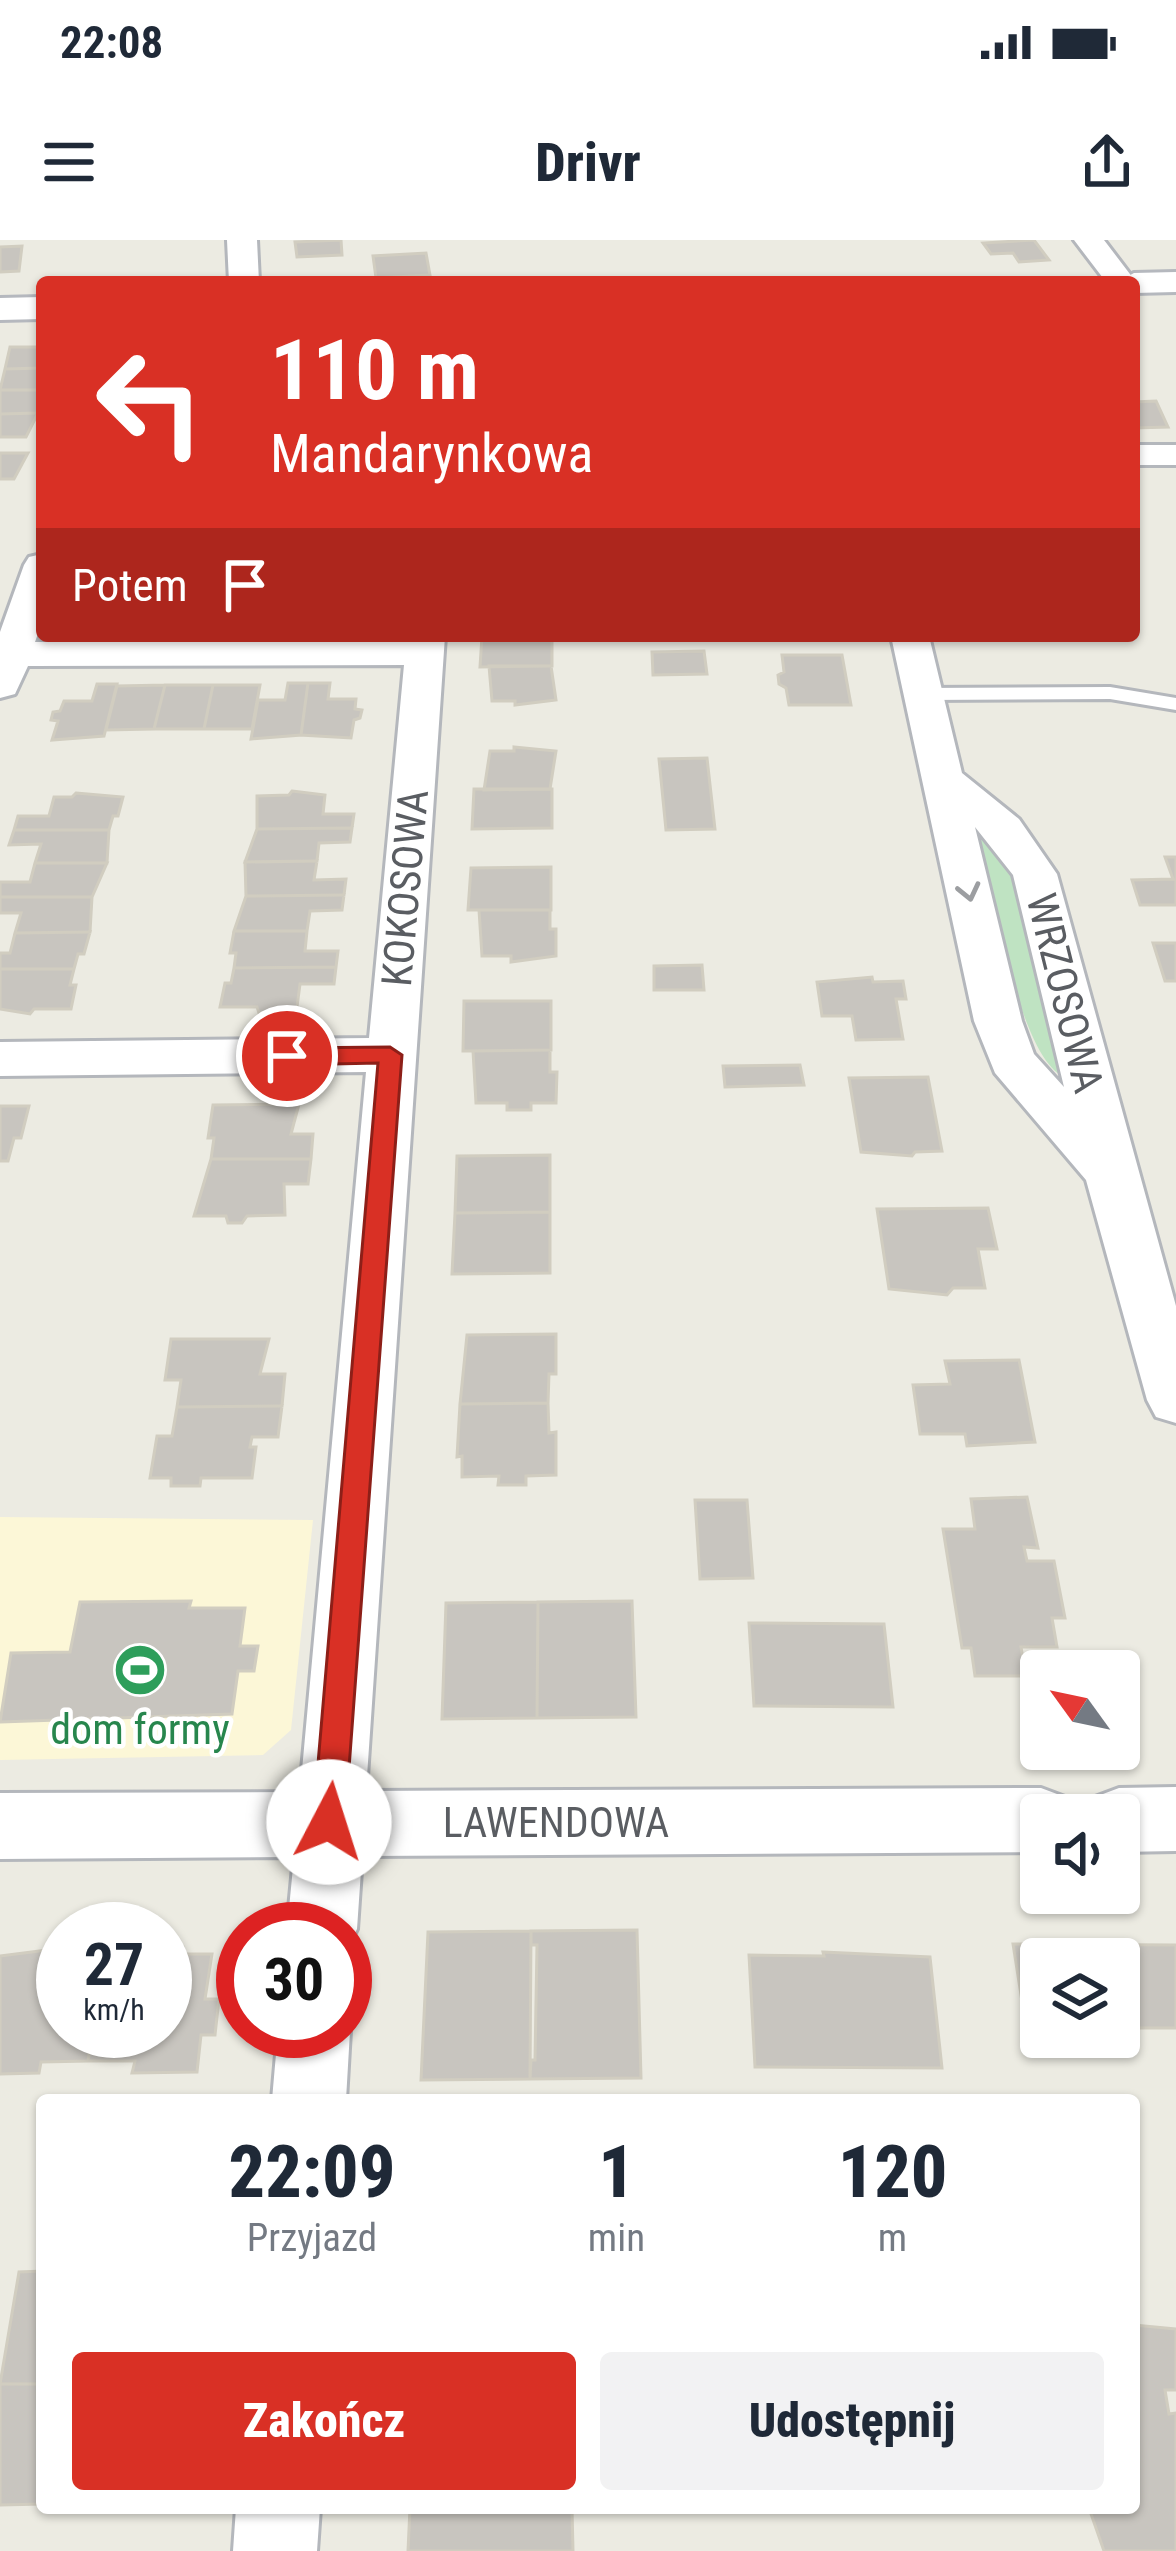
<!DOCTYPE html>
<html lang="pl">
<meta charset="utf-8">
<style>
body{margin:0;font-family:"Roboto Condensed",sans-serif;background:#f2f2f3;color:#1f2937;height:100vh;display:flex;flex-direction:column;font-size:45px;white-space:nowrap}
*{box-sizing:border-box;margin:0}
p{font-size:39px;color:#747a83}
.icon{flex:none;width:66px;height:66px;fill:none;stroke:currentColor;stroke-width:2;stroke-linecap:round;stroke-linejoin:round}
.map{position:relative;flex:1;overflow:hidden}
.side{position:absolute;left:36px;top:1854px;width:1104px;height:420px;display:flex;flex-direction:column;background:#fff;border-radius:12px;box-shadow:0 3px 9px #0004}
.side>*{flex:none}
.hud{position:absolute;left:36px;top:36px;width:1104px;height:366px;border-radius:12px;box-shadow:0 3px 9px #0004;background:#d93025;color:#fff;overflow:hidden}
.needle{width:78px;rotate:303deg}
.buttons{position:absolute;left:1020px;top:1410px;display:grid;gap:24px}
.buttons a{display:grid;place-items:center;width:120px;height:120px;border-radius:12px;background:#fff;box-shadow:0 3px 9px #0004;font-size:60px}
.speed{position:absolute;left:36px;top:1662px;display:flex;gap:24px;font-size:60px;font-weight:700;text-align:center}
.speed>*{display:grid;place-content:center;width:156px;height:156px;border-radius:50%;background:#fff;box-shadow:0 3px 9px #0004;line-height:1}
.speed small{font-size:30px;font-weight:400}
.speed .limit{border:18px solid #d22;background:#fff;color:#111}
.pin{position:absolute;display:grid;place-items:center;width:102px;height:102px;color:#fff;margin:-51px;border:6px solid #fff;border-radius:50%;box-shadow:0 3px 12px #0007}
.me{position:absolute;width:132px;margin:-66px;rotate:5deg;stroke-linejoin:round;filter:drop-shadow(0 0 9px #0008)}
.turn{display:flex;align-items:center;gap:42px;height:252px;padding:0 36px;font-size:54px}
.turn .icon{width:156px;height:156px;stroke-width:2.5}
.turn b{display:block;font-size:84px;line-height:102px}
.then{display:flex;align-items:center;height:114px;padding:0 36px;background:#0003;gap:24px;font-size:45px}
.eta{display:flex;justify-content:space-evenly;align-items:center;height:204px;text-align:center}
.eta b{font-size:72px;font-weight:800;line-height:84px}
.primary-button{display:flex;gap:24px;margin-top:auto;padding:24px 36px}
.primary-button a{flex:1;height:138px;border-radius:12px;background:#d93025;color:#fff;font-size:48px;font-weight:800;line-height:138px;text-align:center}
.primary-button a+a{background:#f2f2f3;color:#1f2937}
.status{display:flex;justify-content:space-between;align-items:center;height:84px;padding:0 60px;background:#fff;direction:ltr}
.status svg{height:33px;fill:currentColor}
header{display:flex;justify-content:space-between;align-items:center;height:156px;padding:0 36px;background:#fff;font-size:54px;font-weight:800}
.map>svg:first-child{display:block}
.commercial{fill:#fcf7d7}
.green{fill:#bfe3c2}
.building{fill:#c8c5bf;stroke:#d1cdc0;stroke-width:3}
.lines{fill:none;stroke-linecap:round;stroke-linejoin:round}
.lane-casing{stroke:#b4b7bc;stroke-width:6}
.street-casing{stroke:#b4b7bc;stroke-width:6}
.secondary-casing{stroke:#b5b8be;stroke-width:6}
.lane{fill:#fff;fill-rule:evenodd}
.street{fill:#fff;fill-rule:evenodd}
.secondary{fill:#fff;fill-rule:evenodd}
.oneway{stroke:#9c9ea1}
.route{fill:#d93025;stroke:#8d1f18;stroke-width:3}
.labels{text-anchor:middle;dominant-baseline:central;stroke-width:9;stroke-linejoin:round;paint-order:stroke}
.street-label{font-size:42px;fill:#5a5d62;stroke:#fff}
.leisure-label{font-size:42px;fill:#27864d;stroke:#fff}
</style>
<div class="status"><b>22:08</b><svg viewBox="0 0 49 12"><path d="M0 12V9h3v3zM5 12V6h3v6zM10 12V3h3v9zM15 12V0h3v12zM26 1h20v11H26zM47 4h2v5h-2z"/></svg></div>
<header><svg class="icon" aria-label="menu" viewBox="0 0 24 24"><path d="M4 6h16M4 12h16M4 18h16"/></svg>Drivr<svg class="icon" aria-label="share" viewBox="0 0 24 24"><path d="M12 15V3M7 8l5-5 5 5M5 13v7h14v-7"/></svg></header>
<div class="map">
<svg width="1176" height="2311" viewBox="0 0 1176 2311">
<rect width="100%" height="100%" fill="#ecebe2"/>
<path class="commercial" d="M0,1277L313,1280L291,1490L263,1515L0,1520Z"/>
<path class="green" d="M978,590L1010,618L1062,836C1017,811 991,643 978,590Z"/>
<path class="building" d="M341,0L342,15L297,17L295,2Z
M1034,0L1049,20L1019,22L1013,13L991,14L983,3Z
M22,6L19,31L0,32V7Z
M426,13L430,35L376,38L373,16Z
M10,107H42V128L5,129Z
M42,128V150H0L5,129Z
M0,150H42L38,173L0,174Z
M1156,161L1168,187L1134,188V162Z
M38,173L26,197H0V174Z
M0,213H28L14,239H0Z
M482,396H552V426L480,427Z
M704,411L707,434L653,435L652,412Z
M782,415H842L851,465H789L786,448L779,444L778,435L784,432Z
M489,426H551L556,460L515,465V461H492Z
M288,443H308L301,495L251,499L258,460H285Z
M308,443H330L328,459H356L355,469L362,470L360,478L354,480L351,498L301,495Z
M97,444H117L104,496L52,500L58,481L51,480L53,472L60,471L64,461H92Z
M165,445L154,489L106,490L117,446Z
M165,445H213L204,489H154Z
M213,445H260L252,489H204Z
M514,507L556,511L550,549L484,550L490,511H514Z
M707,518L715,589L666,590L659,519Z
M474,549H552V588L472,589Z
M292,551L325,555L323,574H354L352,588L257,589V556L289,555Z
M76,553L123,557L118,576H113L109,590H14L18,576H49L54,557H72Z
M352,588L350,602L319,603L317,621L245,622L257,589Z
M14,590H109L107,623H35L41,604L9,605Z
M1165,617H1176V665H1140L1132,640L1173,639Z
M317,621L314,640L346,639L344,655L246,656L245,622Z
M35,623H107L92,657H0V642H30Z
M551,627V670H468L471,628Z
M344,655L342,670L310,671L307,691H234L246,656Z
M0,657H92L90,692L15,693L21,673H0Z
M479,670H550V689H556V716L511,722V716H482Z
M234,691H307L305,711H338L336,727L234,728L236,713H230Z
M90,692L84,714H78L74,729H0V713H10L15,693Z
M1153,703H1176V741H1165Z
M702,725L704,750H654V726Z
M336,727L334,744H300L297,767L259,773L257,767H220L225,743H231L234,728Z
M0,729H74L70,745H76L71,769H34L30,774L0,769Z
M872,737L873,742L903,741L906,759H896L903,799L856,800L852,776H822L817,742Z
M464,761H551V810L463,811Z
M550,810V832H557L556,863H531V870H507V863H476L473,811Z
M800,825L804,845L725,847L723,826Z
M928,837L942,911L915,912L912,916L861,912L849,838Z
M299,864L291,894H313L311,919H211L214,898H208L213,865Z
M0,866H29L21,898H14L8,921H0Z
M550,915V972L455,973L457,916Z
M211,919H311L308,944H284L285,975L247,976L242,983H228L226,976H194Z
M988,968L997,1009H978L985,1048H953L947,1055L889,1049L877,969Z
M550,972V1033L452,1034L455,973Z
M556,1094V1134H549L548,1163L460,1164L467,1095Z
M171,1099H269L260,1134H285L282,1166L177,1167L181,1140H165Z
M1019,1120L1035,1202L967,1206L965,1194H920L913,1145L950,1144L945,1121Z
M548,1163L549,1193L556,1192V1235L526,1236V1245H498L499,1236L462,1237V1216L457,1217L460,1164Z
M282,1166L278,1197H252L250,1207H256L252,1238H201L200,1246H171V1238H150L157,1196H172L177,1167Z
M1027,1257L1038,1308L1024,1307L1027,1321H1054L1065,1378H1052L1057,1407H1021L1026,1436H975L971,1408H962L943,1289H975L971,1259Z
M695,1260H747L753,1338L700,1339Z
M191,1361L189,1368H245L240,1406H258L254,1431H238L232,1474L0,1482L11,1413L70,1412L80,1362Z
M632,1361L636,1477L537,1478L538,1362Z
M538,1362L537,1478L442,1479L446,1363Z
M749,1383L884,1384L893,1467L754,1466Z
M637,1690L641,1838L530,1839L531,1820H535L537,1705H531V1691Z
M531,1691L530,1839L421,1840L428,1692Z
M1013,1704L1176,1705V1788H1119V1719H1041V1787H1026Z
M165,1707H183L184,1714H212L205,1759H219L215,1795H201L197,1832L132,1833L135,1821H88L93,1791H165Z
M63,1708V1791H93L88,1821L41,1822L39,1833L0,1834V1716Z
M823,1712L930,1717L942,1828L755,1827L749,1715L824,1716Z
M42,2031V2144H0L19,2032Z
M1134,2085L1176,2089V2150H1165L1169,2174L1176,2173V2311H1104L1090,2271L1063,2272L1062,2268H1134Z
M0,2144H42V2264L0,2265Z
M410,2268H572L573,2311H408Z"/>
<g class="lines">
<g class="lane-casing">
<path id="lane" d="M1110,447L1176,458V470L1110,459L923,460L912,454L923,448Z"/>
</g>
<g class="street-casing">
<path id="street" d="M227,0H257L259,42H229Z
M1074,0H1104L1136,42L1134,45L1106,42Z
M1134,205H1176V225H1134Z
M42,314V382L35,402L406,401L407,396H445L366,1551L1041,1548L1065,1557L1072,1575H1041V1612L362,1616L357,1689L345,1714V1689H287L294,1617L0,1619V1553L300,1552L366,832L0,836V802L369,798L404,425L28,426L15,454L0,458V392L24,325L29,317Z
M891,396H929L962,533L1019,579L1057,634L1176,1066V1183L1156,1177L1147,1160L1086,940L995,833L974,781ZM975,587L1013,635L1064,847L1034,814L1022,781Z
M1176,1547V1611L1119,1612V1575H1088L1095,1557L1119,1548Z
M345,1779L350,1791L346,1860H272L278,1791H345Z
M236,2268H320L317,2311H233Z"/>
</g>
<g class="secondary-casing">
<path id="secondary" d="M1176,32V52L1134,53V42H1117L1134,33Z
M42,57V79L0,80V58Z"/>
</g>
<use href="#lane" class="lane"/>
<use href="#street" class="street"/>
<use href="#secondary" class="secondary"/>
</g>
<defs><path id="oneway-chevron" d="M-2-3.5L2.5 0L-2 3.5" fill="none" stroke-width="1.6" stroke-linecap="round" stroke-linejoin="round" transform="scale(3)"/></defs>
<use class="oneway" href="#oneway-chevron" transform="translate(969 652) rotate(77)"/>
<path class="route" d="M390,807L402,815L345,1582L340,1594L329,1598L318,1594L313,1582L378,823L287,825L275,816L287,808Z"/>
<defs>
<g id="stadium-disc" transform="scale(2.7)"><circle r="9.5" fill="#2e9e5b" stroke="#fff"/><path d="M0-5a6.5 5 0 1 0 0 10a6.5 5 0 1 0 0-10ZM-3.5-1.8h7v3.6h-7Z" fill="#fff"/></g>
</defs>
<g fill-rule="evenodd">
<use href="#stadium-disc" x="140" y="1430"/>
</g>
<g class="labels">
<g class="street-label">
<text transform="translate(405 648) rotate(-85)">KOKOSOWA</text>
<text transform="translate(1065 753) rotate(76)">WRZOSOWA</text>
<text x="556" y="1582">LAWENDOWA</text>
</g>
<g class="leisure-label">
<text x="140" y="1489">dom formy</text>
</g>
</g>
</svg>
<div class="buttons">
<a><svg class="needle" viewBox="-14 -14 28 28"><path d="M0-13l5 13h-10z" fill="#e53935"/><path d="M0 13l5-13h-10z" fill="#747a83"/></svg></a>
<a><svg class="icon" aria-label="sound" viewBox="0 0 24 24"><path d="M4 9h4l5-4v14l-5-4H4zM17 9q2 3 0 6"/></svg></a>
<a><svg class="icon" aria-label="layers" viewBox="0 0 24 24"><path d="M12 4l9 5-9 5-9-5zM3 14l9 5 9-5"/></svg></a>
</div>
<div class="speed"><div>27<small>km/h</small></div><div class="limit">30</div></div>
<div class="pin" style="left:287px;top:816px;background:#d93025"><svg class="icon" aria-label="arrive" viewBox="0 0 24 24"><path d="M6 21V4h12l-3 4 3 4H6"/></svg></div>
<svg class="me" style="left:329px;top:1582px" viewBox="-20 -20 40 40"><circle r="19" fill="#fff"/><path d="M0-13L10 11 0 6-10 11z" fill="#d93025"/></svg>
<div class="hud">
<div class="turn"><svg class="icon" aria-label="left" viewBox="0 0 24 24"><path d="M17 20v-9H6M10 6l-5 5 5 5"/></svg><div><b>110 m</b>Mandarynkowa</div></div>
<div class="then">Potem<svg class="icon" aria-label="arrive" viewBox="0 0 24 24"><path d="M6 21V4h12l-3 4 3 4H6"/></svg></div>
</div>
<section class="side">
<div class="eta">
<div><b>22:09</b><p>Przyjazd</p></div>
<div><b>1</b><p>min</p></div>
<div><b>120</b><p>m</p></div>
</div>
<div class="primary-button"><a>Zakończ</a><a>Udostępnij</a></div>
</section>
</div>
